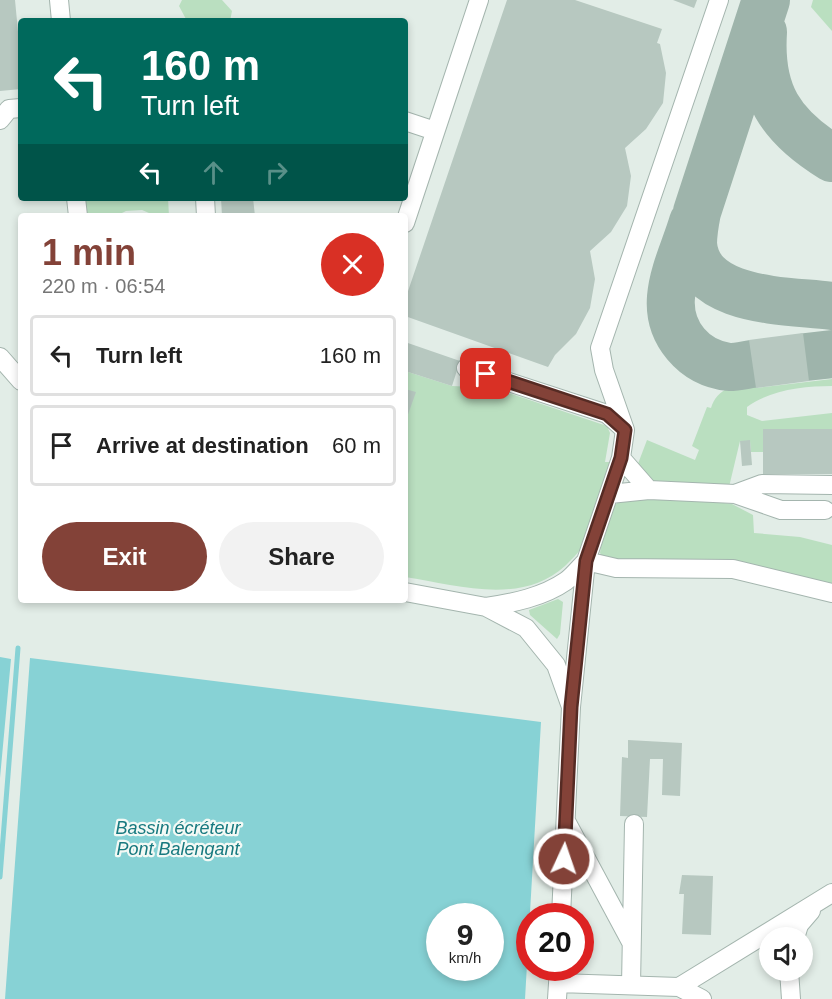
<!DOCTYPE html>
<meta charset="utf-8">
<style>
body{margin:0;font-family:Helvetica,sans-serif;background:#f2f2f2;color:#222;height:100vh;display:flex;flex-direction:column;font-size:22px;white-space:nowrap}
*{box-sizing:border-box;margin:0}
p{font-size:20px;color:#767676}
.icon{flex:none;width:33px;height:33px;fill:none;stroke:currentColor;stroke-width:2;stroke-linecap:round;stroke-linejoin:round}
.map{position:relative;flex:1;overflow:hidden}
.side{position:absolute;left:18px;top:213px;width:390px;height:390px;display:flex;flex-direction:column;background:#fff;border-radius:6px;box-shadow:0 3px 9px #0003}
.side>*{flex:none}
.top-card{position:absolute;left:18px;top:18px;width:390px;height:183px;border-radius:6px;box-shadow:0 3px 9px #0003;background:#00695c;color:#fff;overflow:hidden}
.controls{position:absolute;left:759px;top:927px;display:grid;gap:12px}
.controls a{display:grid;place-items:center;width:54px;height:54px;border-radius:50%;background:#fff;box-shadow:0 3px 9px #0003;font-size:30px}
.speed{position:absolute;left:426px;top:903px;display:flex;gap:12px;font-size:30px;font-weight:700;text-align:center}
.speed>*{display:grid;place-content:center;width:78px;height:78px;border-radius:50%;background:#fff;box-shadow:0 3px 9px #0003;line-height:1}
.speed small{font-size:15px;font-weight:400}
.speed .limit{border:9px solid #d22;background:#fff;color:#111}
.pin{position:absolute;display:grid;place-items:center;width:51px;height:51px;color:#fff;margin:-26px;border-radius:12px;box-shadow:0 3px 9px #0006}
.me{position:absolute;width:66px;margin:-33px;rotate:3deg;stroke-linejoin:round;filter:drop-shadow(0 0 4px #0008)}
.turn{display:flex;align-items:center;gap:21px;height:126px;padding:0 24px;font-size:27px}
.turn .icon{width:78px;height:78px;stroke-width:2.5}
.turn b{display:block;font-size:42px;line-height:51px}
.lanes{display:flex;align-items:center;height:57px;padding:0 24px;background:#0003;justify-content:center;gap:30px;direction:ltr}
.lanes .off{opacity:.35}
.round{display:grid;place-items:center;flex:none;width:63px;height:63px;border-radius:32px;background:#f2f2f2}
.summary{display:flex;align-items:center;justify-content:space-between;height:102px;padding:0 24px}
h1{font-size:36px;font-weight:800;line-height:45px;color:#834238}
.cta{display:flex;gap:12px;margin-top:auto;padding:12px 24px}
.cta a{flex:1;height:69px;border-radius:36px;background:#834238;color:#fff;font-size:24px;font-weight:800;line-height:69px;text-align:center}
.cta a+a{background:#f2f2f2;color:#222}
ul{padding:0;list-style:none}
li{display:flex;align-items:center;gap:18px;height:81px;margin:0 12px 9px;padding:0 12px;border:3px solid #e0e0e0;border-radius:6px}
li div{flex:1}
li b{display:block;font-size:22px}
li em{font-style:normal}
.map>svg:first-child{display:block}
.green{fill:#badfc0}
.water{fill:#87d2d5;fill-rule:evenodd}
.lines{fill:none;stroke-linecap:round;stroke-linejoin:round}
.stream{stroke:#87d2d5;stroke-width:5}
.taxiway{stroke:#9eb4ab;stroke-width:48}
.building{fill:#b7c8c0}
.minor-casing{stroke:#a4b5ae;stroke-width:20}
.minor{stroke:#fff;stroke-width:18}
.route-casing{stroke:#552b24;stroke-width:15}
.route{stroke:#834238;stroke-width:10}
.labels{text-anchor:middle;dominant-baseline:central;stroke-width:4.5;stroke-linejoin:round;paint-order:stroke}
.water-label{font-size:18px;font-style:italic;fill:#17797f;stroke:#f3f9f5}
</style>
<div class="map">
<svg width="832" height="999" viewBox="0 0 832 999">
<rect width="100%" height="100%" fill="#e2ede7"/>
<path class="green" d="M182,0H222L232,11L230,21H187L179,6Z
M813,0H832V31L811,7Z
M85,198H168L169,216H156L142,210L126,211L116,216H87Z
M405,371L452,386L494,388L607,426L610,433L605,462H612C603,489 595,519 583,545C579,553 571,560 565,566C521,606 457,585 405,577Z
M832,379V386C804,386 770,390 747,407V415L762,421L832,413V429L763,430V452H751L750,441H740L729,487L648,482L636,469L647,440L695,460L699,450L692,446L707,407L711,408C717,388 736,384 755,382L756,388Z
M625,498L689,499L732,504L753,515L754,533L800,537L832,545V586L624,564L603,558L600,553L601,546L613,506Z
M558,599L563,602L560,634L557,639L530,615L529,610Z"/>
<path class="water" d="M0,657L11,659L0,778Z
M30,658L541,722L525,999H5ZM440,916H490V968H440Z"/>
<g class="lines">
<path class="stream" d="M0,877L18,648"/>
<path class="taxiway" d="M766,0L697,212C695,222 693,233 693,244C698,304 788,300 832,306
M763,32C759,93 780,126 832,158
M693,222C686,246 673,272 671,297C668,333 694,363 729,367C737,367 745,365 752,364
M806,357L832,354"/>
</g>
<path class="building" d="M0,0H15L21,63V89L0,91Z
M507,0H575L662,29L657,43L660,44L666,73L663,103L646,129L625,148L631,176L627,206L611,232L590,251L595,279L590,308L576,334L555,355L548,367L405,316V300Z
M673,0H697L694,8Z
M221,198H253L255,216H222Z
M803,333L809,381L756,388L749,340Z
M405,342L460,361L452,386L405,371Z
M405,389L416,392L405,423Z
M763,429H832V474H763Z
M750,440L752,465L742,466L740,441Z
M628,740L682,743L680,796L662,795L663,759H650L647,817L620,816L622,757L628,758Z
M682,875L713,876L711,935L682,934L684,894H679Z"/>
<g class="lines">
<g class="minor-casing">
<path id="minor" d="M59,0L61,21
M0,120L9,109L21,108
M405,121L435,131
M76,198L78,216
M205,198L206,216
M405,223L479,0
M0,357L21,381
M466,368L607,414L624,429
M621,458L649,490
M610,494L649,490L735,494L781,510H825
M735,494L762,484L832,485
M405,592L486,607L526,628L556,665L571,707L561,916
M486,607C513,603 543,597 566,581C573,576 579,568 586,561L616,568L733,569L832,593
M571,707L586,561L621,458L625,430L604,370L600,348L719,0
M566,821L631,942
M795,938L799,925L811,911
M789,970L791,999
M558,983L679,987L702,999
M631,985L634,824
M679,987L832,893
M557,999L559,968"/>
</g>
<use href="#minor" class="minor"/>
</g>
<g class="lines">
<g class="route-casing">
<path id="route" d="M486,374L607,414L625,430L621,458L586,561L571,707L564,859"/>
</g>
<use href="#route" class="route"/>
</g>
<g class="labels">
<g class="water-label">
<text x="178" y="828">Bassin écréteur<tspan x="178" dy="21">Pont Balengant</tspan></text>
</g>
</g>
</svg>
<div class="controls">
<a><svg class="icon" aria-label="sound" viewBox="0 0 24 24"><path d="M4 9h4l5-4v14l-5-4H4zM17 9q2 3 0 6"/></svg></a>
</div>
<div class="speed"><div>9<small>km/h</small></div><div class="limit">20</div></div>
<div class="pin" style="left:486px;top:374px;background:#d93025"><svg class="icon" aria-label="arrive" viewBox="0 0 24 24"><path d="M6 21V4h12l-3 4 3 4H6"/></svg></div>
<svg class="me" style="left:564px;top:859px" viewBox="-20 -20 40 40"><circle r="17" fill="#834238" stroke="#fff" stroke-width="3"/><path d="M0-11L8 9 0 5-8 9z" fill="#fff"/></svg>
<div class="top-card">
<div class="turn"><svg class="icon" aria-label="left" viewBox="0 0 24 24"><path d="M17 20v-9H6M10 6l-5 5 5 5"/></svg><div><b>160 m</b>Turn left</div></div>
<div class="lanes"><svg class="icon" aria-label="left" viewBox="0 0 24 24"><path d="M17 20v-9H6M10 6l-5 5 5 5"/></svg><svg class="icon off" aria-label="ahead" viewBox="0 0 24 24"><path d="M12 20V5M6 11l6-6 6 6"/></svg><svg class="icon off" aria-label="right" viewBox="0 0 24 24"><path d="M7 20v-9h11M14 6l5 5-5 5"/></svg></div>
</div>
<section class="side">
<div class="summary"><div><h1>1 min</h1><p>220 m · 06:54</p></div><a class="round" style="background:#d93025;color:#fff"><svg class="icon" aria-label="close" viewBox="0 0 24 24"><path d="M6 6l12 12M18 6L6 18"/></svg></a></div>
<ul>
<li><svg class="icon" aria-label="left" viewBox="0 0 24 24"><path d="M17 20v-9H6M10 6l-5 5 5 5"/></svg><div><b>Turn left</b></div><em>160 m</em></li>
<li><svg class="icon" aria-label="arrive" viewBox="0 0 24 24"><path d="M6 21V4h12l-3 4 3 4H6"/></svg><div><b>Arrive at destination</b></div><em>60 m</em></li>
</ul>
<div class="cta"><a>Exit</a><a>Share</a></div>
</section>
</div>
